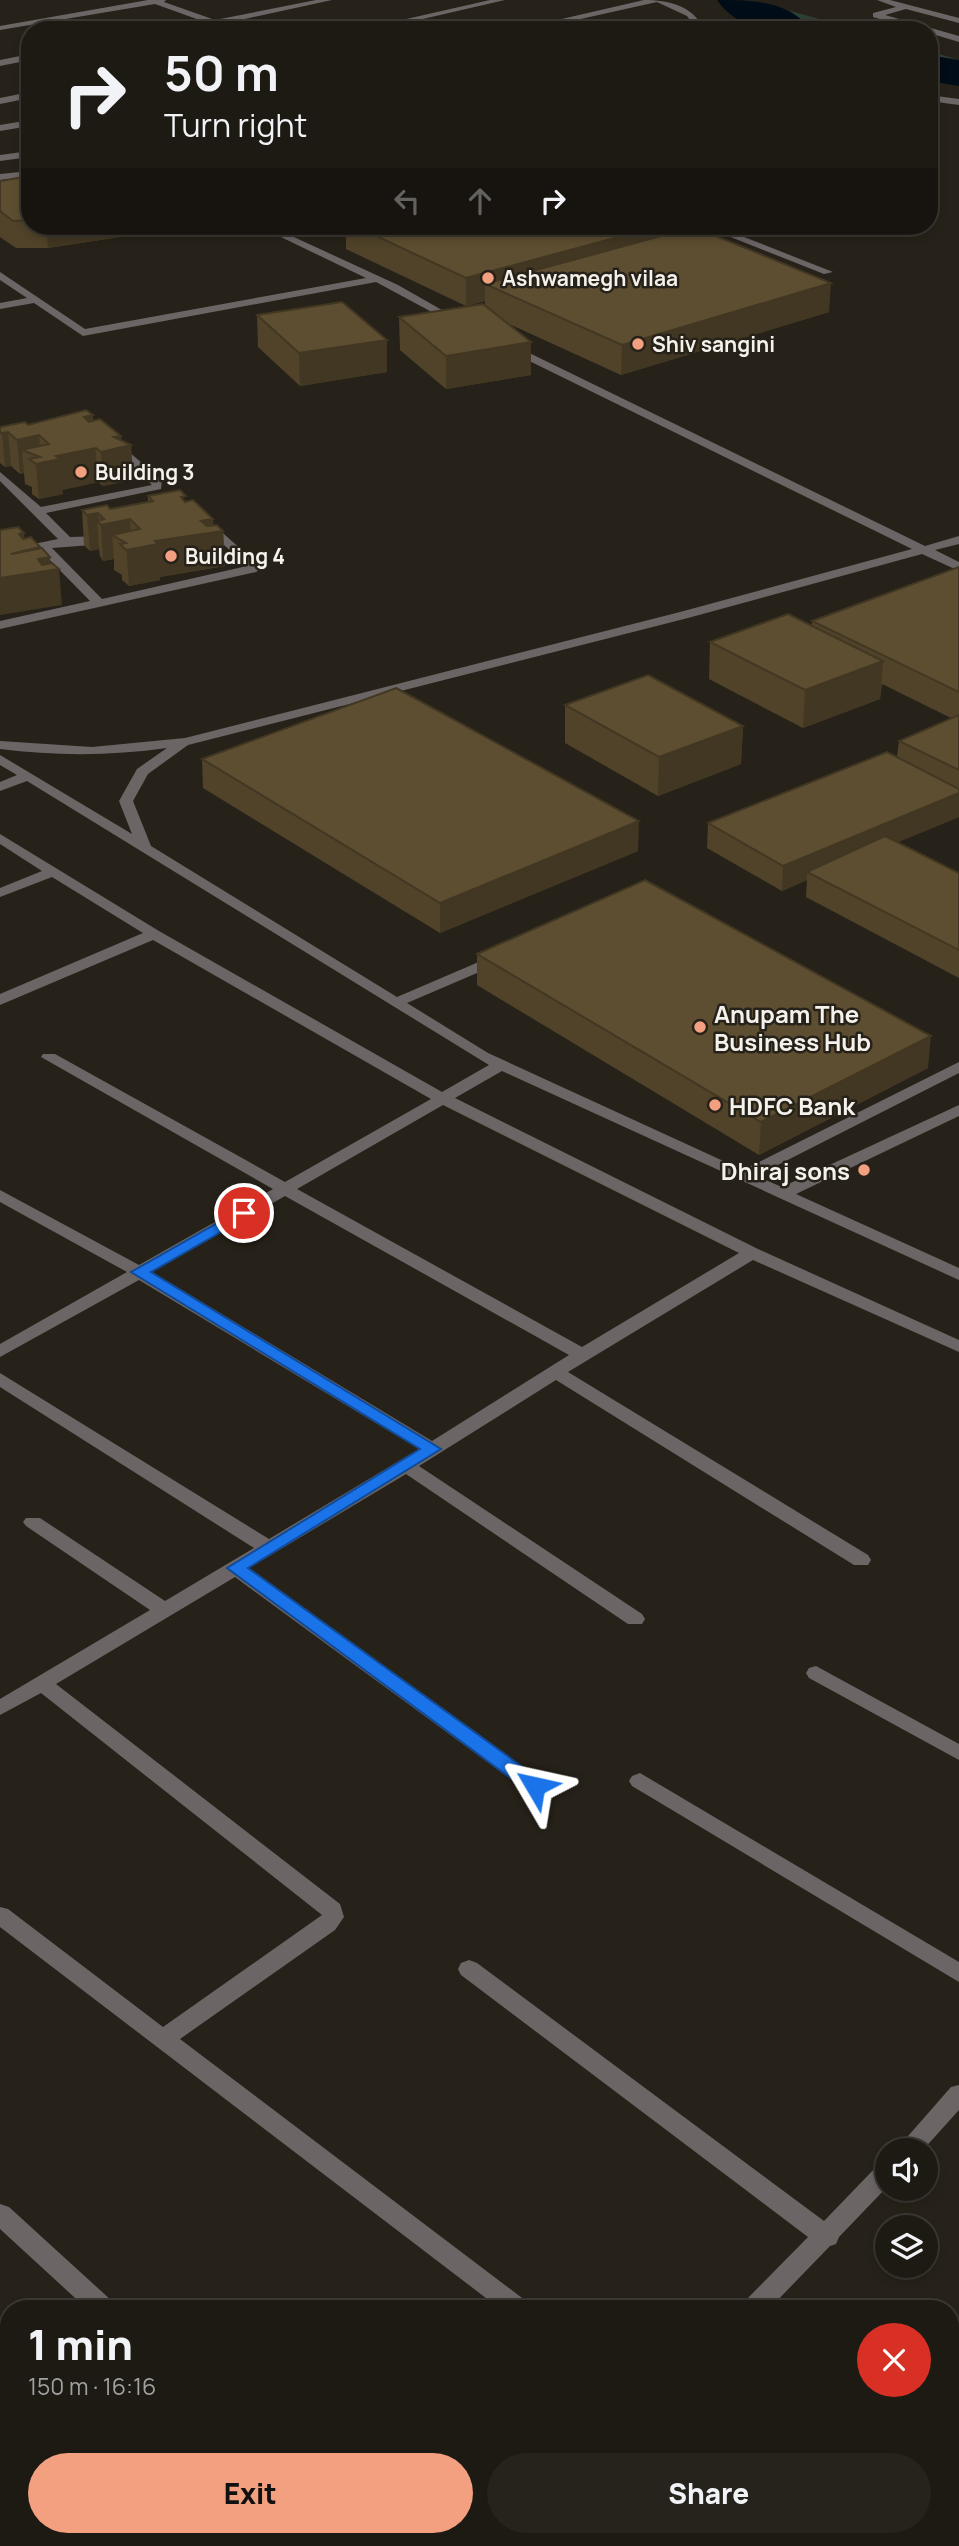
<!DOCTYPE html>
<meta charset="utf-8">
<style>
body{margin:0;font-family:Manrope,sans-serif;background:#25231c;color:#f1f3f6;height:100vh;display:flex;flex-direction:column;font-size:26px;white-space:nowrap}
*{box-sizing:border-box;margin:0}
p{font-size:23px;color:#a0a1a0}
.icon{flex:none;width:38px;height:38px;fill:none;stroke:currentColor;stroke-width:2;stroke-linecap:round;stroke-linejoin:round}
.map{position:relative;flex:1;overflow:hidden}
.details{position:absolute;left:0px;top:2300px;width:959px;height:247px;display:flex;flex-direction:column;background:#1d1a13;border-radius:28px 28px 0 0;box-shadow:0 4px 10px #0003,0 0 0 2px #3b3833}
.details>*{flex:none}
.hud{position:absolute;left:21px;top:21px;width:917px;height:214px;border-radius:28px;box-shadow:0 4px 10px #0003,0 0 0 2px #3b3833;background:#1d1a13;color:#f1f3f6;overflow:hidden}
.buttons{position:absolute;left:875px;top:2138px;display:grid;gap:14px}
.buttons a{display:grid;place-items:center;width:63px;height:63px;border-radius:50%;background:#1d1a13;box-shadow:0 4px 10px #0003,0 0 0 2px #3b3833;font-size:35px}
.pin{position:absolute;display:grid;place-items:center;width:60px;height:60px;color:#fff;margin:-30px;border:4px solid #fff;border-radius:50%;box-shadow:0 2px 7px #0007}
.me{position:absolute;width:77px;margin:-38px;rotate:306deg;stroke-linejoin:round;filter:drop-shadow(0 0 5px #0008)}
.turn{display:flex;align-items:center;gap:24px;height:147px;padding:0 28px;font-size:32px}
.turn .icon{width:91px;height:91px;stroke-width:2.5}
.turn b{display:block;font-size:49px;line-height:60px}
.lanes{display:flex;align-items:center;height:66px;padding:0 28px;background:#0003;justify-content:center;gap:35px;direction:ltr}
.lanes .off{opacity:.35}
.round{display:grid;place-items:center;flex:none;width:74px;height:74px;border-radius:37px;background:#25231c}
.headline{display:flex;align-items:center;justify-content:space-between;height:119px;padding:0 28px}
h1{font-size:42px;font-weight:800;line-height:52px}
.primary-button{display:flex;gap:14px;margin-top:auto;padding:14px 28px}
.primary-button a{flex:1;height:80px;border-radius:42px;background:#f2a080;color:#111;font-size:28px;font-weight:800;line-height:80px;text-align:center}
.primary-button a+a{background:#25231c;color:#f1f3f6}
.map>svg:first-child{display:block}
.green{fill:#2d4134}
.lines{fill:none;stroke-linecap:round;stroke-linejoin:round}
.river{fill:#000c17;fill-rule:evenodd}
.minor{fill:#6b6566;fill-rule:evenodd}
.wall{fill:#50432a}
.shaded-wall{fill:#413722}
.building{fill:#5d4e31;stroke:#413722;stroke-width:2}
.route{fill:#1a73e8;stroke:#114b97;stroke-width:2}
.poi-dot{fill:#f2a080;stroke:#272219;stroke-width:2.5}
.labels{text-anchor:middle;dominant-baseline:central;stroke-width:5;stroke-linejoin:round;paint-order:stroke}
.far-poi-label{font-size:21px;font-weight:bold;fill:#f5f2ec;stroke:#272219;text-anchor:start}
.poi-label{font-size:24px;font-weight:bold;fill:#f5f2ec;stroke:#272219;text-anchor:start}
</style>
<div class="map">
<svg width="959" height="2546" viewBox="0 0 959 2546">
<rect width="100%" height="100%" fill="#272219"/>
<path class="green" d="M776,7L859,30H761L726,22Z
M929,51L959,60V84L929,79Z"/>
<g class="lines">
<path class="river" d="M717,0C751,0 789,0 811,30C776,30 740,33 717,0Z
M929,55L959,60V86L929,81Z"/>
<path class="minor" d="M148,0H166L164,2L215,20L316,0H332L194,30H176L205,22L155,4L0,30V26Z
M490,0H505L375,30H358Z
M644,0C669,0 692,5 705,30H697L687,16L657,2L531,30H514Z
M877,0H890L959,18V23L906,9L885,15L959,36V42L929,33V30H917L873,17V13L896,7Z
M30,54V60L0,66V60Z
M30,92V98L0,104V98Z
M929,95L959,99V105L929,101Z
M30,120V126L0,131V125Z
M30,151V157L0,161V155Z
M30,171V177L0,180V174Z
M258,226H270L398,285L463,322L454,324L376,282L83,336L34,303L0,309V303L27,298L0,280V272L85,329L366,278Z
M703,226H716L833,272L824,274Z
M507,346H515L925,546L959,536V544L935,550L959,562V571L922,554L688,618L188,745L148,774L133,801L151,846L397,997L495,955H505L508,958L505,961L407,1003L488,1053L743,1170L959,1062V1073L756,1176L782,1187L959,1105V1116L796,1194L959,1268V1280L502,1071L455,1098L758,1249L959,1340V1352L753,1260L568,1372L868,1555L871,1560L868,1565H854L556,1380L419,1466L642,1614L645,1619L642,1624H628L406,1474L249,1568L543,1781L546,1786L543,1791L535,1794L527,1791L235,1577L56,1684L340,1904L344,1917L335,1930L180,2039L526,2301L529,2308H499L0,1927V1907L8,1909L163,2027L322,1915L41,1693L0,1715V1699L150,1610L26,1526L23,1522L26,1518H40L165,1601L254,1548L0,1387V1373L269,1539L419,1449L139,1280L0,1357V1344L127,1272L0,1202V1190L139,1265L273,1189L41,1057L43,1054H55L285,1182L431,1099L153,940L0,1005V994L143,933L52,877L0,897V888L42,871L0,844V834L159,931L442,1092L489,1065L27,781L0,791V782L17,775L0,765V755L132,834L119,801L137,769L167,748C111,756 56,756 0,749V741L92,747L185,738L680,612L912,549L507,350ZM443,1105L739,1253L582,1347L297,1189ZM285,1196L569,1355L432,1441L152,1272Z
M116,441L162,480L161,489L46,513L70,537L105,536L111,540L105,544L52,548L102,599L247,566L201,524V518L205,517L262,568L256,572L0,629V621L90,601L40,550L0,559V551L58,539L0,481V472L41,507L152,485L112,446V442Z
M816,1666L959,1744V1760L809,1678L806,1673L809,1668Z
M640,1773L959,1962V1982L632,1786L629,1781L632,1776Z
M469,1960L477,1963L824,2221L878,2165L887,2162V2187L839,2237L836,2244L830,2246L770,2308H742L745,2301L808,2237L461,1975L458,1969L461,1963Z
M959,2085V2110L922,2151H895L951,2087Z
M0,2204L9,2207L112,2301L115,2308H86L0,2229Z
M340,2538H372L375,2546H343Z
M499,2538H531L528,2546H496Z"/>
</g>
<path class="wall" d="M30,176V226H192L48,248H16L0,237V181Z
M346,226H676L675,233L829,312L621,375L507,323L531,342V375L446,389L400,350L399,317L485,305V301L466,306L346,249Z
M257,315L387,372L300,386L258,347Z
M93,421L121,436V441L131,445L133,480L103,486L98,482L62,490L63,494L39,499L32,494V487L25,484L24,473L20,474L11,466L5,467L0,463V427Z
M148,496L186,501L214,525L223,531L225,566L160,577V580L129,586L122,580V575L114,570V559L103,561L100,556L99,549L90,551L84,545L82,510L110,509L148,502Z
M959,567V817L898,842L959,873V978L806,897L807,880L782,891L707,848L708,823L897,757L899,741L951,718L882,684L880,699L803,728L709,679L710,642L812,626V621Z
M565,705L743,726L741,764L658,796L565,743Z
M202,759L638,851L440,933L203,788Z
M477,954L928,1068L759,1155L477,985Z"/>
<path class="shaded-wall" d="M46,226H192L48,248Z
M659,226H676L675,249L485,284V301L466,306V278Z
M831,283L829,312L621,375L622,345Z
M387,340V372L300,386L299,353Z
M531,342V375L446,389V356Z
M93,415L98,482L62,490L63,494L39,499L36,464L40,457L22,450L24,473L20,474L17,440L39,435L41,463L56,456L84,417Z
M8,432L11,466L5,467L2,433Z
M121,436L122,447L131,445L133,480L103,486L101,452L114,437Z
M98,513L99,523L97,521L99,549L90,551L87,515Z
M130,519L132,549L155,541L201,521L213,519L214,532L223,531L225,566L160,577V580L129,586L126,543L112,535L114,559L103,561L101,525Z
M24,533L26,551L40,547L41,558L50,557L51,570L59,569L62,605L0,615V578L19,534Z
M883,661L880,699L803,728L805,690Z
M743,726L741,764L658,796L659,757Z
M959,793V817L816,876L807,872V880L782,891L783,866Z
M639,821L638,851L440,933V903Z
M931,1036L928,1068L759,1155L761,1122Z"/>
<path class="building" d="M30,176V220L13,221L0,211V181Z
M355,226H659L466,278Z
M694,227L831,283L622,345L485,284Z
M342,302L387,340L299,353L257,315Z
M483,304L531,342L446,356L399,317Z
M86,410L93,415L84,417L89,422L100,419L121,436L114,437L131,445L101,452L96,448L56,456L60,459L36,464L29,459L40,457L22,450L49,444L39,435L17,440L8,432L2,433L0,432V427L25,422L28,425Z
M180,490L186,496L181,497L185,502L193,500L213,519L201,521L207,526L217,525L223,531L155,541L158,544L126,550L120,544L126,543L112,535L140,529L130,519L101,525L97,521L104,519L98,513L87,515L82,510L107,505L110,509L153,501L148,496Z
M18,527L24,533L19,534L23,539L31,537L40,547L11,554L42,548L50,557L38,559L42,565L52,563L59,569L0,578V530Z
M959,567V692L812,621Z
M788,614L883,661L805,690L710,642Z
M648,675L743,726L659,757L565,705Z
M396,688L639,821L440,903L202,759Z
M959,715V770L899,741Z
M887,752L959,789V793L783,866L708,823Z
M885,836L959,873V950L807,872Z
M645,880L931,1036L761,1122L477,954Z"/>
<path class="route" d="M244,1208L252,1213L249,1216L151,1272L441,1449L248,1568L542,1781L544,1786L542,1791H528L227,1568L420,1449L131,1272Z"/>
<g class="poi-dot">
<circle cx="488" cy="278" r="7"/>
<circle cx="638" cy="344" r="7"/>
<circle cx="81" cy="472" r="7"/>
<circle cx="171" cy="556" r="7"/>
<circle cx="700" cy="1027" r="7"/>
<circle cx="715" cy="1105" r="7"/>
<circle cx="864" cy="1170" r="7"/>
</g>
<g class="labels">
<g class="far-poi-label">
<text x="502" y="278">Ashwamegh vilaa</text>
<text x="652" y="344">Shiv sangini</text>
<text x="95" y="472">Building 3</text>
<text x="185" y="556">Building 4</text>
</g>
<g class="poi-label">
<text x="714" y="1013">Anupam The<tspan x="714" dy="28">Business Hub</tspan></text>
<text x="729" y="1105">HDFC Bank</text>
<text x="850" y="1170" text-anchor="end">Dhiraj sons</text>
</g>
</g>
</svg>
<div class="buttons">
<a><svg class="icon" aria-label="sound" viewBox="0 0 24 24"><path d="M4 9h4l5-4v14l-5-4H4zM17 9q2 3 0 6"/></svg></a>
<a><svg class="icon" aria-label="layers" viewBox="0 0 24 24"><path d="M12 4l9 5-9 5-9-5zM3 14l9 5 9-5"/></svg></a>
</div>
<div class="pin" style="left:244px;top:1213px;background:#d93025"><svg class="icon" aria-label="arrive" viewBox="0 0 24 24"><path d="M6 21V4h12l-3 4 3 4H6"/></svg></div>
<svg class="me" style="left:535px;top:1786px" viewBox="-20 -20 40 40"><path d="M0-17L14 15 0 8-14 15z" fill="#1a73e8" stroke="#fff" stroke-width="4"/></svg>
<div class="hud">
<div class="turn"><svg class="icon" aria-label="right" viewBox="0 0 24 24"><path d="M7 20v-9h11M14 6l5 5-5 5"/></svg><div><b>50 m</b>Turn right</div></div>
<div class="lanes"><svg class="icon off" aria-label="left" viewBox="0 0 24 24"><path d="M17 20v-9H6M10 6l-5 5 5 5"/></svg><svg class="icon off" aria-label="ahead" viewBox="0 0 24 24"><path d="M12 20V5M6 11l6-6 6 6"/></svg><svg class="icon" aria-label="right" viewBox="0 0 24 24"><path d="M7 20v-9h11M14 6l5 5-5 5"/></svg></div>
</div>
<section class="details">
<div class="headline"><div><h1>1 min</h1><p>150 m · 16:16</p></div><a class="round" style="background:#d93025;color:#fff"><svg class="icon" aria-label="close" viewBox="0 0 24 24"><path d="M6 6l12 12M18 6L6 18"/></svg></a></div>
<div class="primary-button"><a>Exit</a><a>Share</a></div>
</section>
</div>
